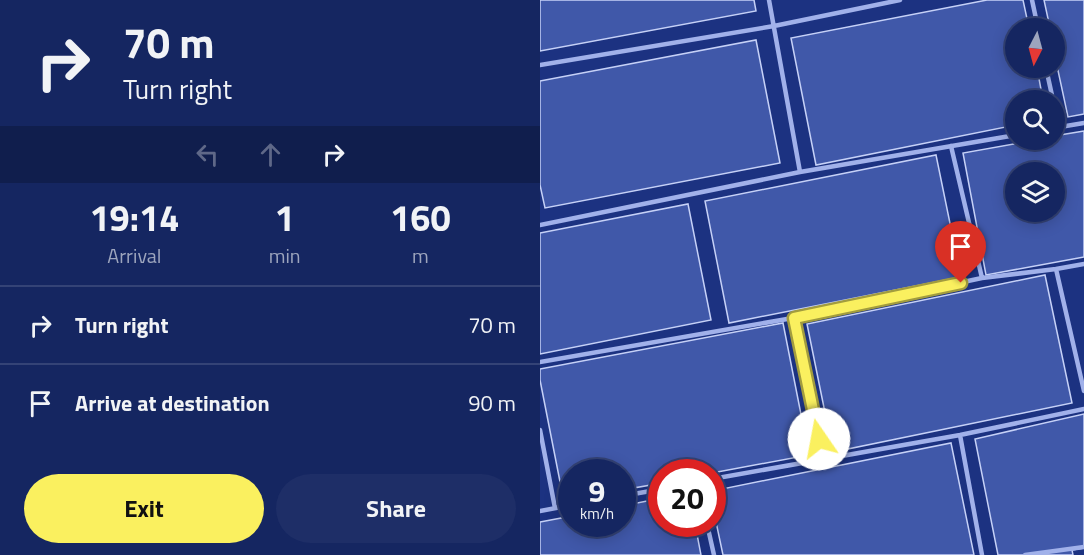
<!DOCTYPE html>
<style>
body{margin:0;font-family:"Titillium Web",sans-serif;background:#1e2e67;color:#f1f3f6;height:100vh;display:flex;flex-direction:column;font-size:22px;white-space:nowrap}
*{box-sizing:border-box;margin:0}
p{font-size:20px;color:#9da5bd}
.icon{flex:none;width:33px;height:33px;fill:none;stroke:currentColor;stroke-width:2;stroke-linecap:round;stroke-linejoin:round}
.map{position:relative;flex:1;overflow:hidden}
.panel{display:flex;flex-direction:column;background:#152661;width:540px}
.panel>*{flex:none}
.hud{background:#152661;color:#f1f3f6;overflow:hidden}
.needle{width:39px;rotate:186deg}
.buttons{position:absolute;left:465px;top:18px;display:grid;gap:12px}
.buttons a{display:grid;place-items:center;width:60px;height:60px;border-radius:50%;background:#152661;box-shadow:0 3px 15px #0003,0 0 0 2px #344376;font-size:30px}
.speed{position:absolute;left:18px;top:459px;display:flex;gap:12px;font-size:30px;font-weight:700;text-align:center}
.speed>*{display:grid;place-content:center;width:78px;height:78px;border-radius:50%;background:#152661;box-shadow:0 3px 15px #0003,0 0 0 2px #344376;line-height:1}
.speed small{font-size:15px;font-weight:400}
.speed .limit{border:9px solid #d22;background:#fff;color:#111}
.pin{position:absolute;display:grid;place-items:center;width:51px;height:51px;color:#fff;margin:-62px -26px;border-radius:50% 50% 50% 0;rotate:-45deg;box-shadow:0 0 6px #0007}
.pin .icon{rotate:45deg}
.me{position:absolute;width:66px;margin:-33px;rotate:348deg;stroke-linejoin:round;filter:drop-shadow(0 0 4px #0008)}
.turn{display:flex;align-items:center;gap:21px;height:126px;padding:0 24px;font-size:27px}
.turn .icon{width:78px;height:78px;stroke-width:2.5}
.turn b{display:block;font-size:42px;line-height:51px}
.lanes{display:flex;align-items:center;height:57px;padding:0 24px;background:#0003;justify-content:center;gap:30px;direction:ltr}
.lanes .off{opacity:.35}
.eta{display:flex;justify-content:space-evenly;align-items:center;height:102px;text-align:center}
.eta b{font-size:36px;font-weight:700;line-height:42px}
.action{display:flex;gap:12px;margin-top:auto;padding:12px 24px}
.action a{flex:1;height:69px;border-radius:36px;background:#faf05f;color:#111;font-size:24px;font-weight:700;line-height:69px;text-align:center}
.action a+a{background:#1e2e67;color:#f1f3f6}
ul{padding:0;list-style:none}
li{display:flex;align-items:center;gap:18px;height:78px;padding:0 24px;border-top:2px solid #344376}
li div{flex:1}
li b{display:block;font-size:22px}
li em{font-style:normal}
main{display:flex;flex:1;min-height:0}
.map>svg:first-child{display:block}
.building{fill:#4058a9;stroke:#c6d1f7;stroke-width:1.5;fill-rule:evenodd}
.lines{fill:none;stroke-linecap:round;stroke-linejoin:round}
.lane{stroke:#a1b1ea;stroke-width:4.5}
.route-casing{stroke:#a29c3e;stroke-width:15}
.route{stroke:#faf05f;stroke-width:10}
</style>
<main>
<section class="panel">
<div class="hud">
<div class="turn"><svg class="icon" aria-label="right" viewBox="0 0 24 24"><path d="M7 20v-9h11M14 6l5 5-5 5"/></svg><div><b>70 m</b>Turn right</div></div>
<div class="lanes"><svg class="icon off" aria-label="left" viewBox="0 0 24 24"><path d="M17 20v-9H6M10 6l-5 5 5 5"/></svg><svg class="icon off" aria-label="ahead" viewBox="0 0 24 24"><path d="M12 20V5M6 11l6-6 6 6"/></svg><svg class="icon" aria-label="right" viewBox="0 0 24 24"><path d="M7 20v-9h11M14 6l5 5-5 5"/></svg></div>
</div>
<div class="eta">
<div><b>19:14</b><p>Arrival</p></div>
<div><b>1</b><p>min</p></div>
<div><b>160</b><p>m</p></div>
</div>
<ul>
<li><svg class="icon" aria-label="right" viewBox="0 0 24 24"><path d="M7 20v-9h11M14 6l5 5-5 5"/></svg><div><b>Turn right</b></div><em>70 m</em></li>
<li><svg class="icon" aria-label="arrive" viewBox="0 0 24 24"><path d="M6 21V4h12l-3 4 3 4H6"/></svg><div><b>Arrive at destination</b></div><em>90 m</em></li>
</ul>
<div class="action"><a>Exit</a><a>Share</a></div>
</section>
<div class="map">
<svg width="544" height="555" viewBox="0 0 544 555">
<rect width="100%" height="100%" fill="#1c3281"/>
<path class="building" d="M0,0H214L216,11L0,51Z
M447,0H483L489,28H476V68H497L503,100H476V125L276,165L251,38Z
M504,0H544V114L528,117L514,52V28H510Z
M216,40L240,163L5,208L0,185V81Z
M544,131V257L446,275L423,153L496,140H514V136ZM476,172H514V212H476Z
M396,155L421,277L189,323L165,201Z
M148,204L171,320L0,354V233Z
M505,275L532,403L293,452L267,324Z
M243,323L269,455L172,473L122,472V483L82,490V472H32V500L24,502L0,380V369Z
M544,414V548L532,550L533,555H458L435,439Z
M411,443L434,555H183L172,503V491Z
M122,498V524H155L161,555H0V522L32,516V524H82V506Z"/>
<g class="lines">
<path class="lane" d="M229,0L260,172
M492,0L498,28
M0,65L234,26L360,0
M506,68L513,100
M514,110L518,127
M514,128L544,123
M411,146L442,278
M0,225L260,172L476,135
M516,269L544,264
M253,318L284,459
M0,362L253,318L442,278L516,269L544,391
M0,430L15,508
M420,435L442,555
M172,479L420,435L544,409
M82,496L122,489
M0,511L32,505
M167,524L174,555
M485,555L544,547"/>
</g>
<g class="lines">
<g class="route-casing">
<path id="route" d="M279,439L254,318L421,283"/>
</g>
<use href="#route" class="route"/>
</g>
</svg>
<div class="buttons">
<a><svg class="needle" viewBox="-14 -14 28 28"><path d="M0-13l5 13h-10z" fill="#e53935"/><path d="M0 13l5-13h-10z" fill="#9da5bd"/></svg></a>
<a><svg class="icon" aria-label="search" viewBox="0 0 24 24"><circle cx="10" cy="10" r="6"/><path d="M15 15l6 6"/></svg></a>
<a><svg class="icon" aria-label="layers" viewBox="0 0 24 24"><path d="M12 4l9 5-9 5-9-5zM3 14l9 5 9-5"/></svg></a>
</div>
<div class="speed"><div>9<small>km/h</small></div><div class="limit">20</div></div>
<div class="pin" style="left:421px;top:283px;background:#d93025"><svg class="icon" aria-label="arrive" viewBox="0 0 24 24"><path d="M6 21V4h12l-3 4 3 4H6"/></svg></div>
<svg class="me" style="left:279px;top:439px" viewBox="-20 -20 40 40"><circle r="19" fill="#fff"/><path d="M0-13L10 11 0 6-10 11z" fill="#faf05f"/></svg>
</div>
</main>
